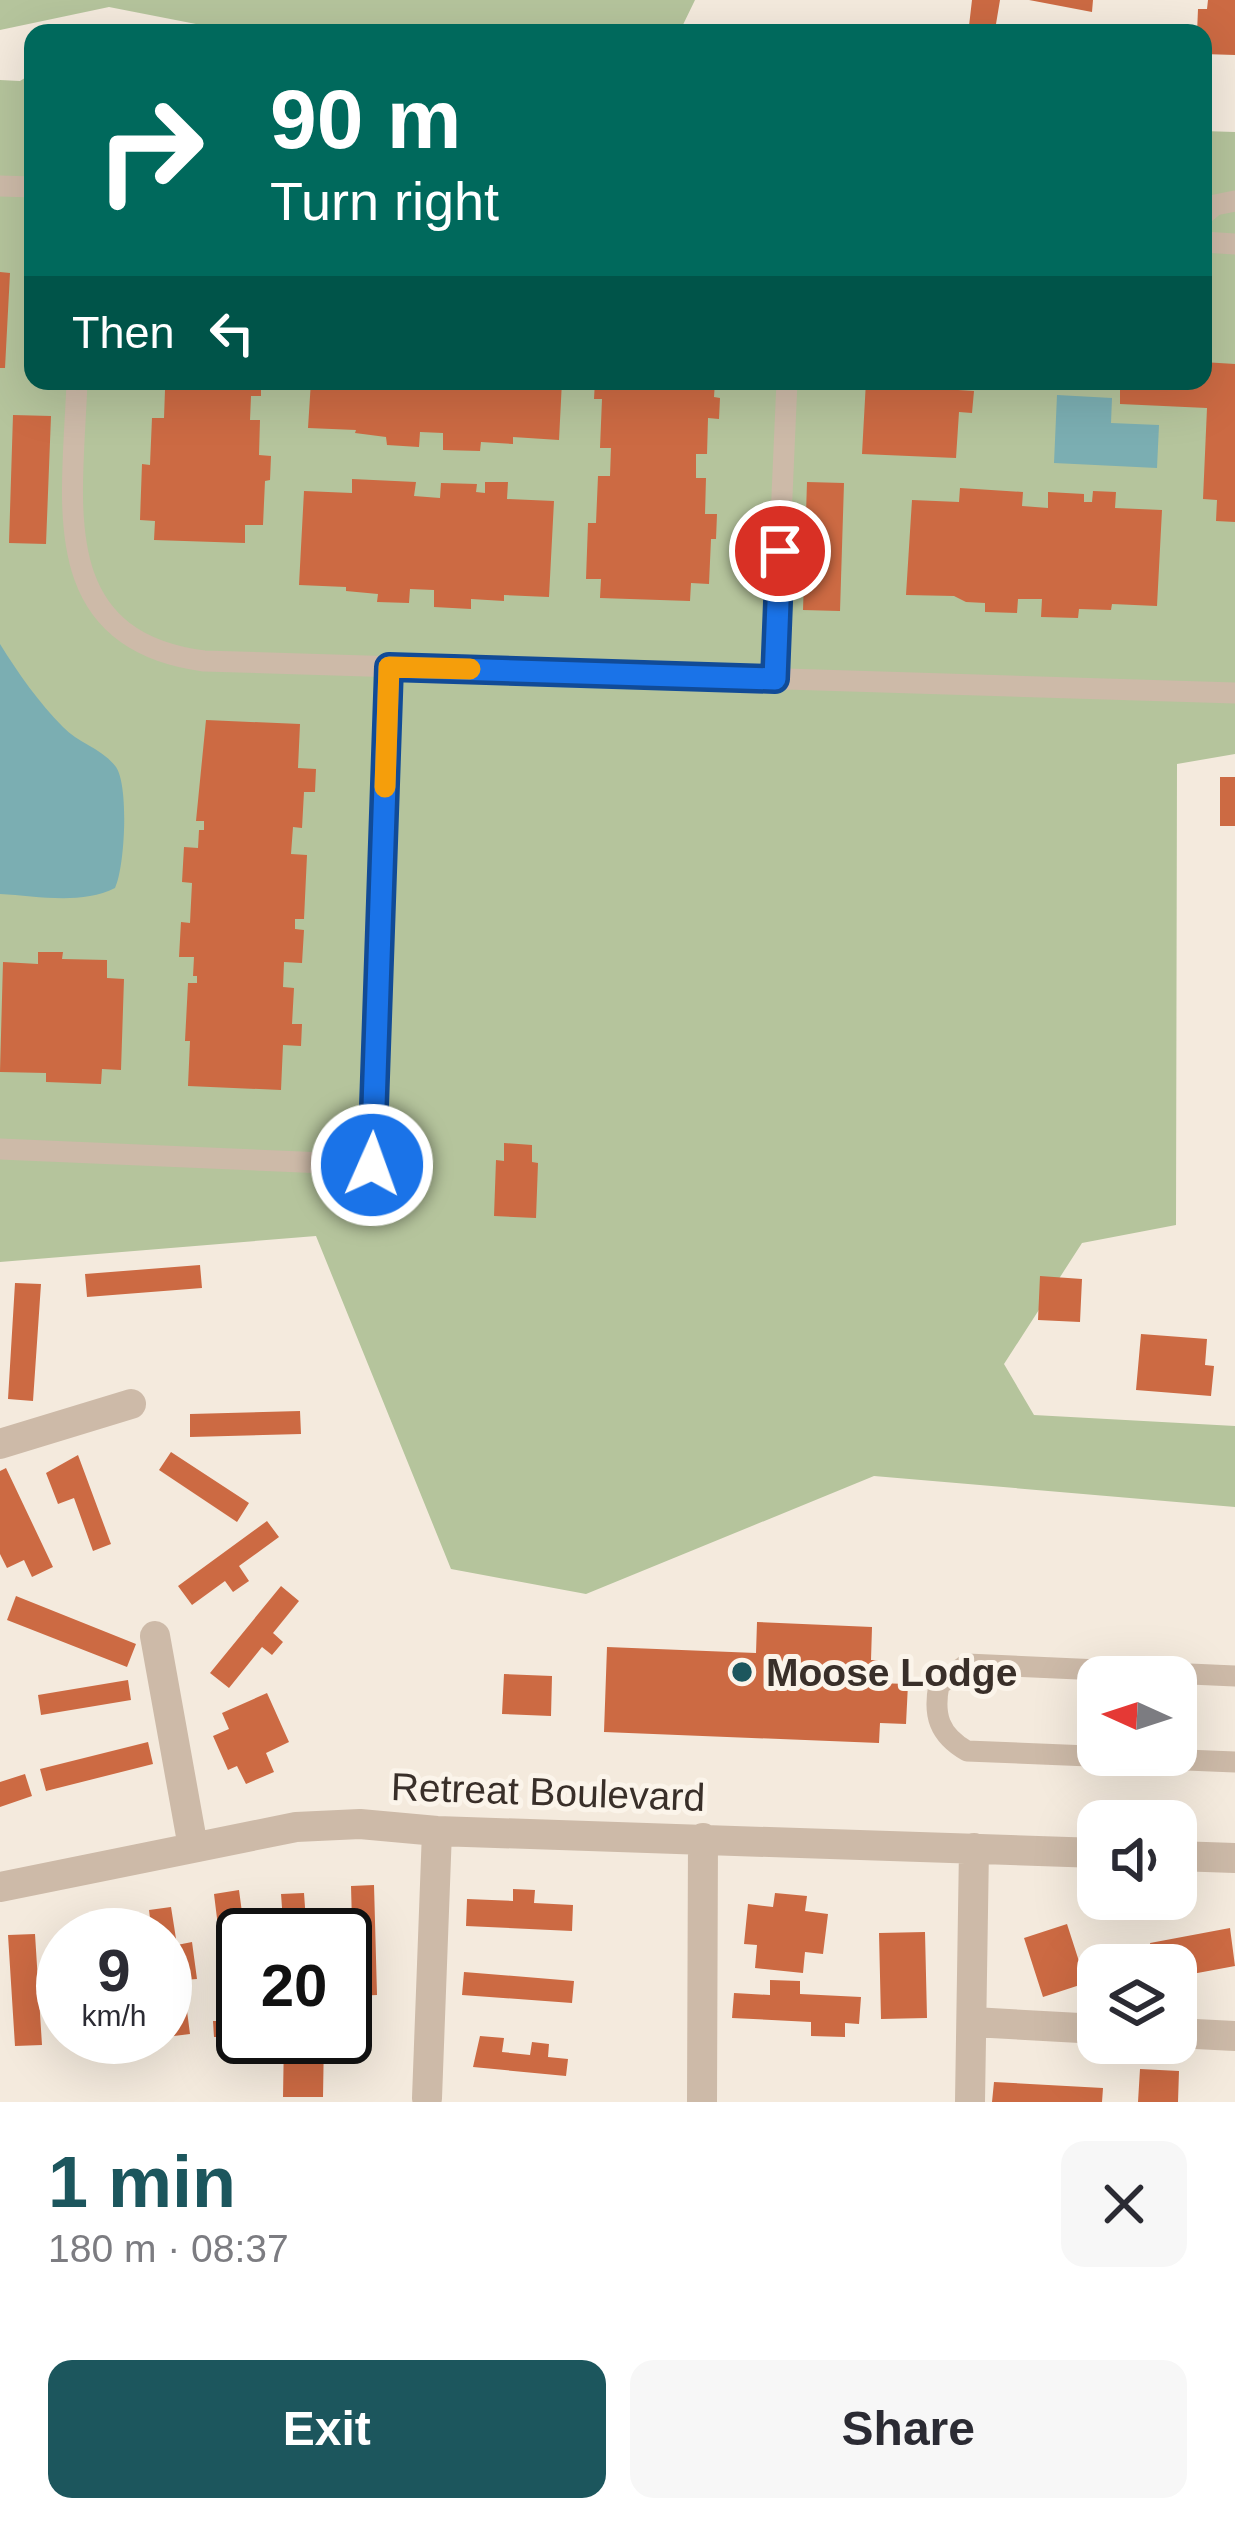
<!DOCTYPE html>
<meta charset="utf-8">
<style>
body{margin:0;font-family:Arial,sans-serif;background:#f7f7f7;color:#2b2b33;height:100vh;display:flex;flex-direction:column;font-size:45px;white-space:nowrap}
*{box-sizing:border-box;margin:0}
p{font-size:39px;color:#7c7c81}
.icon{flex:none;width:66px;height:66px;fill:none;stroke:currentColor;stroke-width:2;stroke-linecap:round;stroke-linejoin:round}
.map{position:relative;height:2102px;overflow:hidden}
.sheet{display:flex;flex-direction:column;background:#fff;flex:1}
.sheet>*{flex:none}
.guide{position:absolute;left:24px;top:24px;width:1188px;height:366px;border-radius:24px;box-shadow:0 12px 48px #0002;background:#00695c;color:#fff;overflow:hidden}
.needle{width:78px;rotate:273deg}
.buttons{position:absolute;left:1077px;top:1656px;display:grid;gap:24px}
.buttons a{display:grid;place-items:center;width:120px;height:120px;border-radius:24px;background:#fff;box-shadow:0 12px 48px #0002;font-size:60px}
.speed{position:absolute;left:36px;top:1908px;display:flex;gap:24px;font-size:60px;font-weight:700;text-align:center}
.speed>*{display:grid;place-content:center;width:156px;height:156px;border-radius:50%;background:#fff;box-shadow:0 12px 48px #0002;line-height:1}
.speed small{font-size:30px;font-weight:400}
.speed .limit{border:6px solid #111;border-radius:18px;background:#fff;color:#111}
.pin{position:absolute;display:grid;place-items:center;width:102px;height:102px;color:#fff;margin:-51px;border:6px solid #fff;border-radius:50%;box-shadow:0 3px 12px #0007}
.me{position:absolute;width:132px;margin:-66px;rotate:2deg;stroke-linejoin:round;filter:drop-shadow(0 0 9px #0008)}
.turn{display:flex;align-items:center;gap:42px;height:252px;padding:0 48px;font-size:54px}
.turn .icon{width:156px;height:156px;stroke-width:2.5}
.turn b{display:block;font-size:84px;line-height:102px}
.then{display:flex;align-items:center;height:114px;padding:0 48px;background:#0003;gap:24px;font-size:45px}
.round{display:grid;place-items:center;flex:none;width:126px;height:126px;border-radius:24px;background:#f7f7f7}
.head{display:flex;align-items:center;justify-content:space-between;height:204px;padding:0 48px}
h1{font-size:72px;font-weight:800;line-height:90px;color:#1c565d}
.button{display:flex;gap:24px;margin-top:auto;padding:24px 48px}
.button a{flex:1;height:138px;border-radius:24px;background:#1c565d;color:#fff;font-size:48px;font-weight:800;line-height:138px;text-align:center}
.button a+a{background:#f7f7f7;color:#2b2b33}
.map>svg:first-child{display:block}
.green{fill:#b5c49c}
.water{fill:#7baeb2}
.building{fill:#cc6a43}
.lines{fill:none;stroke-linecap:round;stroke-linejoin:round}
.service{stroke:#cdbaa8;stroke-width:21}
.minor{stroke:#cdbaa8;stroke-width:30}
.route-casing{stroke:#114b97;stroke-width:30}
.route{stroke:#1a73e8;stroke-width:21}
.slow{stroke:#f59e0b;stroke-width:21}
.poi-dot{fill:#1c565d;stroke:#fbf4ea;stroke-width:4.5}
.labels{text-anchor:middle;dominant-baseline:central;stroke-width:10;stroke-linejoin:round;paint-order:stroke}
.poi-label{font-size:39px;font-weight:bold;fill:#392f29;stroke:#fbf4ea;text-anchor:start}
.street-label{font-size:39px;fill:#392f29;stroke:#fbf4ea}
</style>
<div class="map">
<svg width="1235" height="2102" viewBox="0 0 1235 2102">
<rect width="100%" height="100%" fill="#f4eadd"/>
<path class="green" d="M0,0H695L679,33H242L109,7L0,30Z
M33,73V381H1203V131L1235,132V754L1177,764L1176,1225L1082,1243L1004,1364L1034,1415L1235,1426V1507L874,1476L586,1594L451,1569L316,1236L0,1262V80L20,81Z"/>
<path class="water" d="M1057,395L1112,398L1111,423L1159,425L1157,468L1054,463Z
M0,644C18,673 39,703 63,727C78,743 103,749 116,767C129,786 125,867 115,888C81,905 37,896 0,894Z"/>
<path class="building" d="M972,0H1000L995,30L969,26Z
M1029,0H1093L1092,12Z
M1208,0H1235V55L1203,54V33H1197L1198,9H1207Z
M0,272L10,273L5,368H0Z
M1203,362L1235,364V522L1216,521L1217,500L1203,499L1207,408L1120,404V381H1203Z
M154,381H261V396H251L250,420H260L259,455L271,456L270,480L265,481L263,525H245V543L154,540L155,521L140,520L142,464L150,465L152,418H164L165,390H154Z
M311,381H562L559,440L513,437V444L481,442L480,451L443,450V433L420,432L419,447L387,445L386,437L355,433L356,430L308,428Z
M595,381H715L714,397L720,398L719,419L708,418L707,454H696V478H706L705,514H717L716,539H711L709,584L691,583L690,601L600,598L601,579H586L588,523H596L598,476H610L611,448H600L602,399H594Z
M866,381H958V390L974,391L972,413L959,412L956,458L862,454Z
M13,415L51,416L46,544L9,543Z
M352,479L416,482L414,496L440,498L441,483L477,484L476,492L485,493V482H508L507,499L554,501L549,597L504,595V601L471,599V609L434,607V590L410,589L409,603L377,602L378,594L346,591V587L299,585L304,491L352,493Z
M807,482L844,483L840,611L803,610Z
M960,488L1023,492L1022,506L1048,508V492L1084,494V502H1092L1093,491L1116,492L1115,508L1162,510L1157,606L1112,604L1111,610L1079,609L1078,618L1041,617L1042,599H1018L1017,613L985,612V603L966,602L954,596L906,595L912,500L959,502Z
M206,720L300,724L298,768L316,769L315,792H304L302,828L293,827L291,854L307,855L304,919H295V929L304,930L302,963L284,962L283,987L294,988L292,1024H302L301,1046L283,1045L281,1090L188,1086L190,1041H185L188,983H197V976H193L194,957H179L181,922L190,923L192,883L182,882L184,847L198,848L199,830H204V821H196Z
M1220,777H1235V826H1220Z
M38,952H63L62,959L107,960V978L124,979L121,1070L102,1069L101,1084L46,1082V1073L0,1072L3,962L38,964Z
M504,1143L532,1145V1162L538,1163L536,1218L494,1216L496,1160L504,1161Z
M200,1265L202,1288L87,1297L85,1274Z
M1040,1276L1082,1279L1080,1322L1038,1320Z
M15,1283L41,1284L33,1401L8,1399Z
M1141,1334L1207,1339L1205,1365L1214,1366L1211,1396L1136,1390Z
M300,1411L301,1434L190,1437V1414Z
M171,1452L249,1503L237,1522L159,1470Z
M78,1455L111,1544L93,1551L74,1498L58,1504L46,1473Z
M6,1468L53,1567L32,1577L24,1560L7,1568L0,1554V1471Z
M267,1521L279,1537L239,1566L249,1581L233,1592L225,1581L192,1605L178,1586Z
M281,1586L299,1601L273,1633L283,1642L272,1655L262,1647L229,1688L210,1673Z
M16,1596L136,1644L127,1667L7,1620Z
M757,1622L872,1627L871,1660H878L877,1683L908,1684L906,1724L880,1723L879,1743L604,1732L607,1647L756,1653Z
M504,1674L552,1676L551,1716L502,1714Z
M128,1680L131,1700L41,1715L38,1695Z
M267,1693L289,1742L266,1753L274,1772L246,1784L237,1766L228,1770L213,1736L229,1729L222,1713Z
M148,1742L153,1764L46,1791L40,1769Z
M25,1774L32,1796L0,1807V1782Z
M374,1885L377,1995L354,1996L351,1886Z
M513,1889L535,1890L534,1903L573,1905L572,1931L466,1926L467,1899L513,1901Z
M239,1890L245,1935L243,2014L229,2016L214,1894Z
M304,1893L307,1935H284L281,1894Z
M775,1893L807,1896L805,1911L828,1914L823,1954L805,1952L803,1973L755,1968L757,1945L744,1944L748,1904L773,1907Z
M171,1907L177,1945L192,1942L197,1979L183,1980L190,2034L166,2037L165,1935H152L149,1910Z
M105,1915L108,1935H81L79,1919Z
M1067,1924L1086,1983L1043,1997L1024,1938Z
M1230,1928L1235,1966L1176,1977V1965H1154L1150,1943Z
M925,1932L927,2018L881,2019L879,1933Z
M35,1934L42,2045L15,2046L8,1935Z
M464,1972L574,1981L572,2003L462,1995Z
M770,1980L800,1981V1994L861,1997L859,2024L845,2023V2037L811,2036V2022L732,2018L734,1993L770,1995Z
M213,2021H228L229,2037H214Z
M480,2036L504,2038L502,2052L530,2055L532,2042L549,2044L548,2057L568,2059L566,2076L473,2067Z
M284,2037H324L323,2097H283Z
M1140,2069L1179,2071L1178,2102H1138Z
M994,2082L1103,2088L1102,2102H992Z"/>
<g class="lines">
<path class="service" d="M0,186L33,187
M1203,215L1215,205L1235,201
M1203,242L1235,244
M77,381C73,501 44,640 204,661L1235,693
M774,679L787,381
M0,1149L372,1165L389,667
M1235,1676L967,1664L939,1685C933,1715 939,1735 967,1751L1235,1762"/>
<path class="minor" d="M0,1444L131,1404
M155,1636L193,1847
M1176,1856L1235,1858
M0,1887L296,1827L360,1824L437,1831L1098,1853
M973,2022L1098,2029
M1176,2033L1235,2036
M427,2098L437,1831
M702,2102L703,1838
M970,2102L974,1848"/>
</g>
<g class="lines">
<g class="route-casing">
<path id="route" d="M372,1165L389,667L775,679L780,551"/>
</g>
<use href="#route" class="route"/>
<path class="slow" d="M385,787L389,667L470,669"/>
</g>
<circle class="poi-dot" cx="742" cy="1672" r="12"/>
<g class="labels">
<g class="poi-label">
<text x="766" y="1672">Moose Lodge</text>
</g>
<g class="street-label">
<text transform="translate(548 1792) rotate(2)">Retreat Boulevard</text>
</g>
</g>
</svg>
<div class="buttons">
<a><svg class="needle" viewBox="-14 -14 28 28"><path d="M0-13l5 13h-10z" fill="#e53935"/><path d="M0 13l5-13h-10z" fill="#7c7c81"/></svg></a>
<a><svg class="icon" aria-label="sound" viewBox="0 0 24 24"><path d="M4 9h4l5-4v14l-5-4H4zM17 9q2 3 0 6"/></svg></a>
<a><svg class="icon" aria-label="layers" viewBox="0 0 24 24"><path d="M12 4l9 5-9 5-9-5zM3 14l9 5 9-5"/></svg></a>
</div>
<div class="speed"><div>9<small>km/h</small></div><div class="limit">20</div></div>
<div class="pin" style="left:780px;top:551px;background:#d93025"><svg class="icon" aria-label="arrive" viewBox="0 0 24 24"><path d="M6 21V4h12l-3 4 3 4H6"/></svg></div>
<svg class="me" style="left:372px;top:1165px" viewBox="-20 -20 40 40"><circle r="17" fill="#1a73e8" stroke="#fff" stroke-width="3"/><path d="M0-11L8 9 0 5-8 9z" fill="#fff"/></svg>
<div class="guide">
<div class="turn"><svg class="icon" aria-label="right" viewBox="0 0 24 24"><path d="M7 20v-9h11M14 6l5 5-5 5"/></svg><div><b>90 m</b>Turn right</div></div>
<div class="then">Then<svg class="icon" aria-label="left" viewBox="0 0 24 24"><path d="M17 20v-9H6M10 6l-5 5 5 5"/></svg></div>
</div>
</div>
<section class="sheet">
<div class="head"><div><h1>1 min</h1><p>180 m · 08:37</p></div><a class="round"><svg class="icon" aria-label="close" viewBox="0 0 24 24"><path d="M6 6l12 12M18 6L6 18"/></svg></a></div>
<div class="button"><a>Exit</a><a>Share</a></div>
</section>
